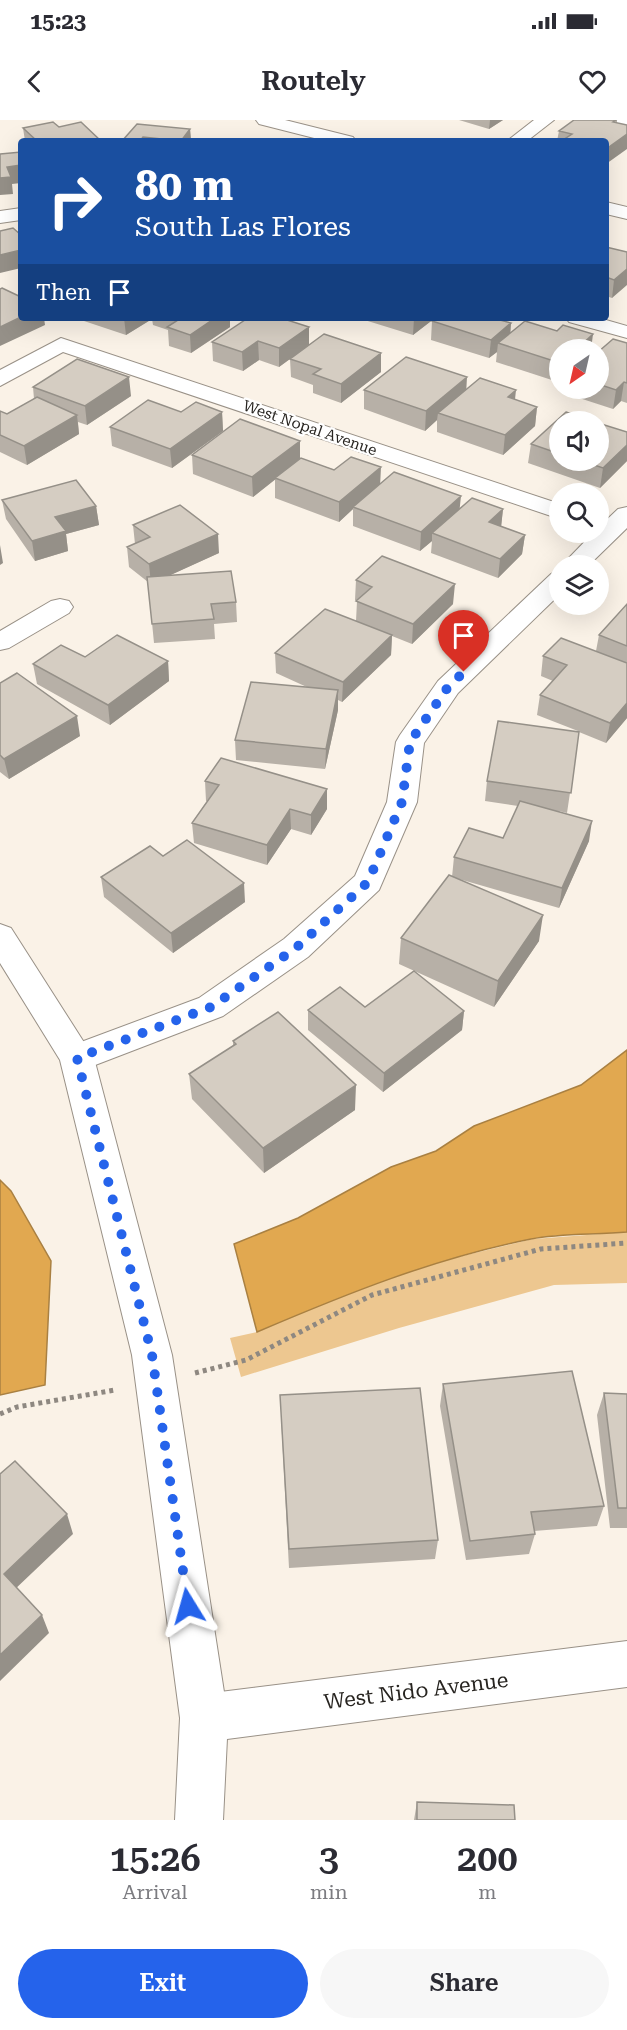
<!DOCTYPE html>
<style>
body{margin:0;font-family:"Roboto Serif",serif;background:#f7f7f7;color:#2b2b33;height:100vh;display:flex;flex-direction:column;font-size:22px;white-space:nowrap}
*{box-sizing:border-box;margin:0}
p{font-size:20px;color:#7c7c81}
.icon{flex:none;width:33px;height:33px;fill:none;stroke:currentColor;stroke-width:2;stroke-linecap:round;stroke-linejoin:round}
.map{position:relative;height:1700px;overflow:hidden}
.details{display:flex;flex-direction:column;background:#fff;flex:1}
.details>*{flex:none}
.hud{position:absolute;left:18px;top:18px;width:591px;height:183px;border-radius:6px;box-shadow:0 6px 24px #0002;background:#1a4fa0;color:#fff;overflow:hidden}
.needle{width:39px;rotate:214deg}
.fabs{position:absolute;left:549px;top:219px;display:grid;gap:12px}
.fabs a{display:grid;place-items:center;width:60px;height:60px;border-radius:50%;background:#fff;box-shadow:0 6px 24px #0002;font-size:30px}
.pin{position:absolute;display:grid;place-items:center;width:51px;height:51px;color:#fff;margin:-62px -26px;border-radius:50% 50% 50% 0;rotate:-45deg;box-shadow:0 0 6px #0007}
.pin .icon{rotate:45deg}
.me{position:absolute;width:66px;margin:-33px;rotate:352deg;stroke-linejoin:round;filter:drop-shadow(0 0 4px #0008)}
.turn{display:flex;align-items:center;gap:21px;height:126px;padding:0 18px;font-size:27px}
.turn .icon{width:78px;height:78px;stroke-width:2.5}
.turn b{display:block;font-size:42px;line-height:51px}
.then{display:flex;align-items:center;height:57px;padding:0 18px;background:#0003;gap:12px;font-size:22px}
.eta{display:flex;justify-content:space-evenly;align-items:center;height:102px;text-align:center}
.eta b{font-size:36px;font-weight:600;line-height:42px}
.action{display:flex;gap:12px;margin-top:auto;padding:12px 18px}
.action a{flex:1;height:69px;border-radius:36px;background:#2563eb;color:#fff;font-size:24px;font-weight:600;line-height:69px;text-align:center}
.action a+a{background:#f7f7f7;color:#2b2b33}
.status{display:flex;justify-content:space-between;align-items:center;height:42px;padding:0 30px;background:#fff;direction:ltr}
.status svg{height:16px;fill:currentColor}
header{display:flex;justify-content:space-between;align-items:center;height:78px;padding:0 18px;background:#fff;font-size:27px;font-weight:600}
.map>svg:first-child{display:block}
.green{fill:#edc790}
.water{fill:#e1a850;stroke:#a98042;stroke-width:1.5}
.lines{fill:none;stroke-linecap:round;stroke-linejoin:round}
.minor-casing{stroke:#999187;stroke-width:2}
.tertiary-casing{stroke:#999187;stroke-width:2}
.secondary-casing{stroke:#999187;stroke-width:2}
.path{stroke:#8e8881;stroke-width:5;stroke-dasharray:4 4;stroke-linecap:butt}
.minor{fill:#fff;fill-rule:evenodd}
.tertiary{fill:#fff;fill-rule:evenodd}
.secondary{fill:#fff;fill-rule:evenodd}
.wall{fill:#b7b0a7}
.shaded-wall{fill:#959088}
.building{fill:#d5cdc2;stroke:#959088;stroke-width:1.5}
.route{stroke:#2563eb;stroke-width:10;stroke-dasharray:0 18}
.labels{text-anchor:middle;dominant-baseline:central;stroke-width:4.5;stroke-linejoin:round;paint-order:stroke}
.far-street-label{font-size:15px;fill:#272420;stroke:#fff}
.near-street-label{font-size:21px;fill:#272420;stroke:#fff}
</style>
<div class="status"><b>15:23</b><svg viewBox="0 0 49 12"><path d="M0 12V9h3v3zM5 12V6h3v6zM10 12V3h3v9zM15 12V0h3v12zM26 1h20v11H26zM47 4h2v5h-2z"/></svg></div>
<header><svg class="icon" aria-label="back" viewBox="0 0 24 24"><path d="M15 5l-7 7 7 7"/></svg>Routely<svg class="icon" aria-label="heart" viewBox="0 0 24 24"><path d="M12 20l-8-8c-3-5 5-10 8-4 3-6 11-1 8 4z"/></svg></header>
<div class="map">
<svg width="627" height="1700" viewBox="0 0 627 1700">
<rect width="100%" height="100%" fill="#faf2e7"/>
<path class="green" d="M627,1112V1163L554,1165L399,1208L241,1257L230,1218L257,1212L377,1161L454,1138L533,1119Z"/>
<path class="water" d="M627,930V1112C595,1115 562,1113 531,1119C435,1138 346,1174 257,1212L234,1124L298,1098L391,1047L436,1031L474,1006L581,965Z
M0,1060L11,1071L51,1141L45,1265L0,1275Z"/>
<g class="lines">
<g class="minor-casing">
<path id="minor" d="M534,0H554L527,21H507Z
M613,0H627V6L616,4Z
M21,88V100L0,103V91Z
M566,198H599L627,206V218L569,202Z
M61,218L560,384V399L63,232L0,266V250Z
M627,387V408L588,446H561L594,412H598V408L618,389Z
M560,451V474L458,573L424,623L417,682L379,770L308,837L223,896L77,952L65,948L60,938L65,928L199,878L284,819L355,756L387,682L396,622L400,615L438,561L551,454Z
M60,479L69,481L73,487L69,493L9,528L0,530V511L51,481Z
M627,1521V1567L204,1622L187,1615L180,1598L187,1581L204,1574Z"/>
</g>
<g class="tertiary-casing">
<path id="tertiary" d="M0,804L11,808L94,938L172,1235L228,1598L223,1700H175L180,1598L132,1235L60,940L0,843Z"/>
</g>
<g class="secondary-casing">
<path id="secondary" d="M256,0H285L353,17L356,21H326L259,4Z
M606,82L627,87V99L606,94Z"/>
</g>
<path class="path" d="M195,1253L246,1240L372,1175L541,1129L627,1123
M0,1294L17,1287L115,1270"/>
<use href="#minor" class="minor"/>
<use href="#tertiary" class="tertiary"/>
<use href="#secondary" class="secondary"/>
</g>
<path class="wall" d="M459,0H503L489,9Z
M617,0V3L606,21H557L559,11Z
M59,7L101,21H25L23,8Z
M190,9L191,21H122Z
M606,127L627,132L612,178L606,176Z
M75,198H230V207L191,233L169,226L168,210L153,205L152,199L126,215Z
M358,198H435L413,215Z
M432,201L510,213L560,230V260L558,262L496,242L497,232L489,238L431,220Z
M309,207V225L381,233V252L341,283L313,273V265L291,257L290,239L279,247L259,240L243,251L213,241L212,222Z
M627,223V283L621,281L613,289L570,275L571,268H598V232Z
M33,267L131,276L87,305L78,302L79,314L27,345L0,332V291L7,294L34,279Z
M466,269L515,280L537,287L535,306L503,335L437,312V300L425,311L364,289V270Z
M181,292H222L223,311L172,348L112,326L110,307Z
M560,302V340H598L627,312V341L600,368L528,343L531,324Z
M192,335L300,339L460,388L503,389L501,406L525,415L522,434L498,458L431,433L432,421L420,431L353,406V389L339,402L275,378V359L253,377L193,354Z
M2,380L96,386L99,405L66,414L68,431L35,441L6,399Z
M133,405L219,433L170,455L236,482L237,502L214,504L215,519L154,523L148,462L129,447L127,427L135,424Z
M356,460L453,484L412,524L392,516L391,535L342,582L338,580V590L325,649L236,640L235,620L309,568L276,553L275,533L356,501L357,481L355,480Z
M627,484V598L606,623L579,612L567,693L559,691L589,721L559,788L452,757L454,737L503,718L518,686L485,681L487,661L578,611L537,595L540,575L553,561L541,556L543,536L596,531L599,515Z
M85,537L168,541L169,561L110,605L37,564L33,544Z
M0,563L80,616L9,659L0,652Z
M205,661L327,689L311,715L291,709L267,745L194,723L192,703L207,681H206Z
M101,757L245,782L173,833L104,777Z
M401,818L539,821L494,887L399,844Z
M365,887L464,891L462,910L383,972L308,910V890Z
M233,921L355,990L264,1053L192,979L189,954L233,926Z
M443,1264L604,1386L597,1406L534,1411L535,1414L529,1434L466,1440L440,1286Z
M604,1273L627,1274V1408H610L597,1295Z
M281,1297L438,1420L435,1439L289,1448Z
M417,1682L515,1700H414Z"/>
<path class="shaded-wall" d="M490,0H503L489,9Z
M190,9L191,21H181Z
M627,14V29L606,44V29Z
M21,45V63L12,64L13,74L0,75V58L7,47Z
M21,130V148L0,153V135Z
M627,149V165L612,178L614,160Z
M21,197V198H44L45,205L0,226V207Z
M124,198H152V199L126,215Z
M215,198H230V207L191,233L190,215Z
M414,198H435L413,215Z
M511,203L510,222L498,223L497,232L489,238L491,220Z
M309,207V225L279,247V228Z
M593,214L591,230H576Z
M258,221L259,240L243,251L242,232Z
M381,233V252L341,283V264Z
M129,257L131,276L87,305L85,286Z
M467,257L466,275L438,293L437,300L425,311L426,291Z
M624,262L621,281L613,289L616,270Z
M516,270L514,289L508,277Z
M537,287L535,306L503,335L505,315Z
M222,292L223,311L172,348L170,329Z
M77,295L79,314L27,345L24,326Z
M300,321V340L253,377L252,357Z
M627,325V341L600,368L603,348Z
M381,347L380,367L353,387V389L339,402V382Z
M461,376L459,395L432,413V421L420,431L421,412Z
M96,386L99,405L66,414L68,431L35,441L32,421L55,397Z
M503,389L501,408L489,402Z
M218,414L219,433L151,464L149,444Z
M525,415L522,434L498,458L500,439Z
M0,425L3,443L0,445Z
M455,464L453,484L412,524L413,504Z
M392,515L391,535L342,582L343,562Z
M168,541L169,561L110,605L108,585Z
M338,570V590L325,649L326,629Z
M627,583V598L606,623L610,603Z
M77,596L80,616L9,659L4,639Z
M327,669V689L311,715V695Z
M290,689L291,709L267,745V725Z
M592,701L589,721L559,788L562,768Z
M244,763L245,782L173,833L171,813Z
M543,795L539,821L494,887L498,861Z
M464,891L462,910L383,972L384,953Z
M356,965L355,990L264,1053L263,1028Z
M67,1394L73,1414L12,1472L4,1454Z
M42,1495L49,1513L0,1561V1535Z"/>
<path class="building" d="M574,0H616L613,2L627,5V14L606,29V21H567L563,20L572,14L559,11Z
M53,2L59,7L81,2L101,21H37L23,8Z
M137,4L190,9L181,21L143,17L140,21H122Z
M21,32V45L7,47L11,57L0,58V34Z
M13,108L21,115V130L0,135V111Z
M606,127L627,132V149L614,160L606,157Z
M2,168L21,177V197L0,207V169Z
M181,198H215L190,215L167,207Z
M248,198H281L309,207L279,228L258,221L242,232L212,222Z
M436,198H493L511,203L491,220L432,201Z
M525,201L557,211L563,205L593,214L576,230H560V243L498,223Z
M324,214L381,233L341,264L313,254L321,249L290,239Z
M613,219L627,223V263L624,262L616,270L598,264V232Z
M406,237L467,257L426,291L364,270Z
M77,239L129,257L85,286L33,267Z
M480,258L516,270L508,277L537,287L505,315L438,293Z
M37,277L77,295L24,326L0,315V291L7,294Z
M148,280L181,292L196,282L222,292L170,329L110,307Z
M566,292L595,302H560V334L531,324Z
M240,299L300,321L252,357L192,335Z
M598,303L627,312V325L603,348L579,340H598Z
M351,337L381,347L339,382L275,358L301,338L334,350Z
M394,352L461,376L421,412L353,387Z
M76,360L96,386L55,397L66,411L32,421L2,380Z
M472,378L503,389L489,402L525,415L500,439L432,413Z
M180,385L218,414L149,444L127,427L150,417L133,405Z
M382,436L455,464L413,504L356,481L372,467L356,460Z
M231,451L236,482L211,484L214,499L152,504L147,457Z
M627,484V526L599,515Z
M325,489L392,515L343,562L275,533Z
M117,515L168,541L108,585L33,544L61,525L85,537Z
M561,518L627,543V583L610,603L540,575L567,545L543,536Z
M17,553L77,596L4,639L0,635V563Z
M251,562L338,570L326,629L235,620Z
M498,601L579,612L571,673L487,661Z
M221,638L327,669L311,695L290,689L267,725L192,703L219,665L205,661Z
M520,681L592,701L562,768L454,737L469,708L503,718Z
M187,720L244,763L171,813L101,757L150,726L163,736Z
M449,755L543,795L498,861L401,818Z
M414,851L464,891L384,953L308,890L340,867L365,887Z
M278,892L356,965L263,1028L189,954L236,924L233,921Z
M572,1251L604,1386L531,1392L535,1414L470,1421L443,1264Z
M420,1268L438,1420L289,1429L280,1275Z
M604,1273L627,1274V1388H618Z
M15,1341L67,1394L4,1454L42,1495L0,1535V1354Z
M417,1682L514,1685L515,1700H417Z"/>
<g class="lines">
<path class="route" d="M188,1486L152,1235L77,938L211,887L296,828L368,762L402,682L410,622L448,567L464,552"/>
</g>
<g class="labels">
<g class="far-street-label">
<text transform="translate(310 308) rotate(19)">West Nopal Avenue</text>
</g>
<g class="near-street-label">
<text transform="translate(416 1571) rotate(-7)">West Nido Avenue</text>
</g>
</g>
</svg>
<div class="fabs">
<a><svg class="needle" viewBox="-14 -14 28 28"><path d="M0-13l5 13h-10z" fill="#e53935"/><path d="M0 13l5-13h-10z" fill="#7c7c81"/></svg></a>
<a><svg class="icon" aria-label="sound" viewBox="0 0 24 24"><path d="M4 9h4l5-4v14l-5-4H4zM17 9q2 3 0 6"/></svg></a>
<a><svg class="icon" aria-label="search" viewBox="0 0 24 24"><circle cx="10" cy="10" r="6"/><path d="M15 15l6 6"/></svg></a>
<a><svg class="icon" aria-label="layers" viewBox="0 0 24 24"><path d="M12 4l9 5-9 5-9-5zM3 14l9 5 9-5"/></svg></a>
</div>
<div class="pin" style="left:464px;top:552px;background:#d93025"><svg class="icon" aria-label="arrive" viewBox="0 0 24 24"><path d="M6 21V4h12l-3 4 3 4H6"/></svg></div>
<svg class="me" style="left:188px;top:1486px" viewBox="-20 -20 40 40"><path d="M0-17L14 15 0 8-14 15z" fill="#2563eb" stroke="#fff" stroke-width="4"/></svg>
<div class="hud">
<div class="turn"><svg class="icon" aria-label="right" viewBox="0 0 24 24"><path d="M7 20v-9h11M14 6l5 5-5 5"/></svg><div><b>80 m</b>South Las Flores</div></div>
<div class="then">Then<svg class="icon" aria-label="arrive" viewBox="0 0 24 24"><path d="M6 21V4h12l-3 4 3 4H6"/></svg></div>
</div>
</div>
<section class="details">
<div class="eta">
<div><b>15:26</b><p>Arrival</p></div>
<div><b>3</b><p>min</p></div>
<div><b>200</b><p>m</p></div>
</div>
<div class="action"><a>Exit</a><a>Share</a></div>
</section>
